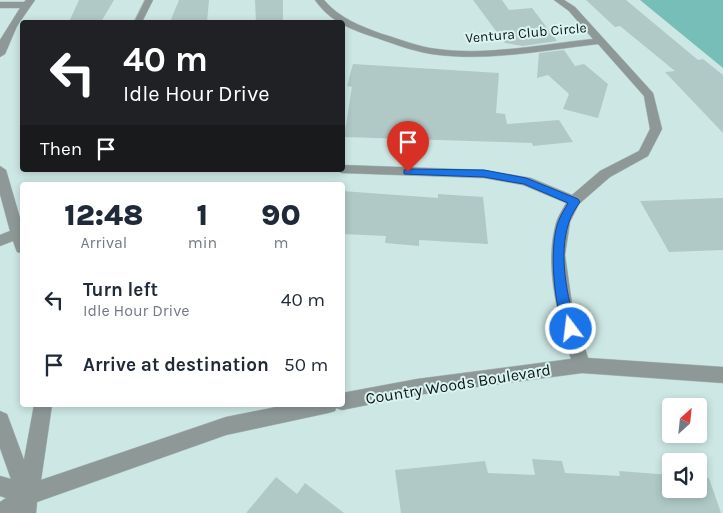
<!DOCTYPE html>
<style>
body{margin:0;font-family:Karla,sans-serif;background:#f2f2f3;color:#1f2937;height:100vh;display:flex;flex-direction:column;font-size:19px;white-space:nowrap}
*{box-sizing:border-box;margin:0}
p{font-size:16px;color:#747a83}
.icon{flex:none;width:28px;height:28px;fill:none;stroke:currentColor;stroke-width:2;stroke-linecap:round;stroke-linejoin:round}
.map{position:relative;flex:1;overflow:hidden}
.sheet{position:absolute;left:20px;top:182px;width:325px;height:225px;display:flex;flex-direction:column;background:#fff;border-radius:5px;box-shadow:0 2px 8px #0003}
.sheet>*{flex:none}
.banner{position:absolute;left:20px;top:20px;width:325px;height:152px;border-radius:5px;box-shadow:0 2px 8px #0003;background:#202124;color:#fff;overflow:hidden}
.needle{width:32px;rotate:27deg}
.buttons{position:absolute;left:662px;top:398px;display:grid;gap:10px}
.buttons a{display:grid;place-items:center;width:45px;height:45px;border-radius:5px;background:#fff;box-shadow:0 2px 8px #0003;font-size:25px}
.pin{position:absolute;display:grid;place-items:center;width:42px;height:42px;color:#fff;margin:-51px -21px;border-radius:50% 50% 50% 0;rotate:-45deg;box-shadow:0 0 5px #0007}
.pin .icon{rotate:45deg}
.me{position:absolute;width:55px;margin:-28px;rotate:345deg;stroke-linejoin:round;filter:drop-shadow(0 0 4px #0008)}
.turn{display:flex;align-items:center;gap:18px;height:105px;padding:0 20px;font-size:22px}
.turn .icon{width:65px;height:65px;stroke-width:2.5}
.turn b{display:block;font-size:35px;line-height:42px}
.then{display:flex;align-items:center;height:48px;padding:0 20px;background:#0003;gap:10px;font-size:19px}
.eta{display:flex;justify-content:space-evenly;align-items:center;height:85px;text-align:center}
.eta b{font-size:30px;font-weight:800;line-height:35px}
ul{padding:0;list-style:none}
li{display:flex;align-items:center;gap:15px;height:65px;padding:0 20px}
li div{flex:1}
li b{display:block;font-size:19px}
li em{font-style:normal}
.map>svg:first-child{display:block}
.green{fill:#77beb8}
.building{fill:#b0c9c6}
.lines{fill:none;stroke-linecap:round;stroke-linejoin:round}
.minor-casing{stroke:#aac1bf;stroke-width:1}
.minor{fill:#8d9897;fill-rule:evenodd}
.route{fill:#1a73e8;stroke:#114b97}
.labels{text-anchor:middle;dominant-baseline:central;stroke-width:4;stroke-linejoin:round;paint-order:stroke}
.far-street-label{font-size:14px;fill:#0d1615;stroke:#daf4f1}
.street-label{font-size:16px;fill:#0d1615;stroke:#daf4f1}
</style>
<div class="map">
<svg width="723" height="513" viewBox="0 0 723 513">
<rect width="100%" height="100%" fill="#cde7e4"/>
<path class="green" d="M640,0H723V68Z"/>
<path class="building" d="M79,0H114L101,22H69Z
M179,0H209L207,22H170Z
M255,0H283V22H256Z
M473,0H502L509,10L532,8L557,41L523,46L505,43Z
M586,0H626L698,60L703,59L723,75V133L665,72L675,71L620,26L615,27Z
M564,50L575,66L584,64L608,84L598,118L563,109L569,94L548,75L537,78L539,53Z
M353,64L499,73L496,113L505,114L507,124L559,120L573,142L533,146L532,143L344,137L352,87L347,86Z
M342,191L438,198V194L483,197L488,244L419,240V246L385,243L386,236L342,234Z
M723,198V250L669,252L640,201Z
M532,459L562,461L565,473L620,476L619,471L671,475V489H699V477L709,478L721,513H401L395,470L485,461L488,473L535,475Z
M276,477L297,494L305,483L344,513H246Z"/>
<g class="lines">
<g class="minor-casing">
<path id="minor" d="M26,0H35L17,26L5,54L0,57V40L20,8H0V2H24Z
M145,0H153L142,22H134Z
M315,0H324C339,18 360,26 382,34C400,39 418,47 437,49C489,56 542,44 593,39L569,11L554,0H564L575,7L653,93L662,129L648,156L610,177L579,204L570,222L565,255L573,311L588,358L723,367V383L582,373L417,395L342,410L336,408L335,411L328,413L226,435L37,502L36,513H0V502L6,498L0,496V476L11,479L0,448V411L7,414L24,460L34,405H52L41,480L226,417L286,405H342V393L417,379L571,359C558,316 544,268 556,223C558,216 563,209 566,203L523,185L484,178L342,173L336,170H342V165L484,170L531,178L572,195L600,171L639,151L650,129L644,96L598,44C546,50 491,61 439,55C418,53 397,45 377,38C352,30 330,22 315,0Z
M0,166L6,170L22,225V253L17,252L13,241L0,246V235L10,231L0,194Z"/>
</g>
<use href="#minor" class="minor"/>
</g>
<path class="route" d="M408,169L484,170L526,178L578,199L580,202C576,208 571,215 569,222C558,255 567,297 577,329L575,333L571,334L566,333C554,309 548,245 559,220C561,214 565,209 568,203L524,184L512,182L484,177L404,174V170Z"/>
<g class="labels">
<g class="far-street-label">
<text transform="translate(526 33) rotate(-5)">Ventura Club Circle</text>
</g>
<g class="street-label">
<text transform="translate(458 384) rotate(-9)">Country Woods Boulevard</text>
</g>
</g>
</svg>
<div class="buttons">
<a><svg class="needle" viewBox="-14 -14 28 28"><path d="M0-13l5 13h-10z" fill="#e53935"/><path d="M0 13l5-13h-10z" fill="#747a83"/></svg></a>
<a><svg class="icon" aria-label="sound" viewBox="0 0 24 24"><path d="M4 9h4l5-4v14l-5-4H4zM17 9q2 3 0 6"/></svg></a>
</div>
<div class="pin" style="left:408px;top:172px;background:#d93025"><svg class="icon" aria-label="arrive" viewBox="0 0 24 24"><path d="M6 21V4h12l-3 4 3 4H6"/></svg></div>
<svg class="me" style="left:571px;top:329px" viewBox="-20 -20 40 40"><circle r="17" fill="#1a73e8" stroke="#fff" stroke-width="3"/><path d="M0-11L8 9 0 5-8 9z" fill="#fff"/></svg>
<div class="banner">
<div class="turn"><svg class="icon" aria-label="left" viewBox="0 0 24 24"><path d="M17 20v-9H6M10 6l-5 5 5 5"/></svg><div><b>40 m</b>Idle Hour Drive</div></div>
<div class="then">Then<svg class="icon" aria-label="arrive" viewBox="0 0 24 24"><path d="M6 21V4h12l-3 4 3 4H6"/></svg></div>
</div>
<section class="sheet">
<div class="eta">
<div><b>12:48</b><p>Arrival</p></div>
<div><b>1</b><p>min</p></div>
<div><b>90</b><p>m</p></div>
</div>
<ul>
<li><svg class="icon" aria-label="left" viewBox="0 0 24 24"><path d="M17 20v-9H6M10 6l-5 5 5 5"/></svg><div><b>Turn left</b><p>Idle Hour Drive</p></div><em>40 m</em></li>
<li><svg class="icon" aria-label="arrive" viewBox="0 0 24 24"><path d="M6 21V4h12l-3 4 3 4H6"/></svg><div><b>Arrive at destination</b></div><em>50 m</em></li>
</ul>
</section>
</div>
